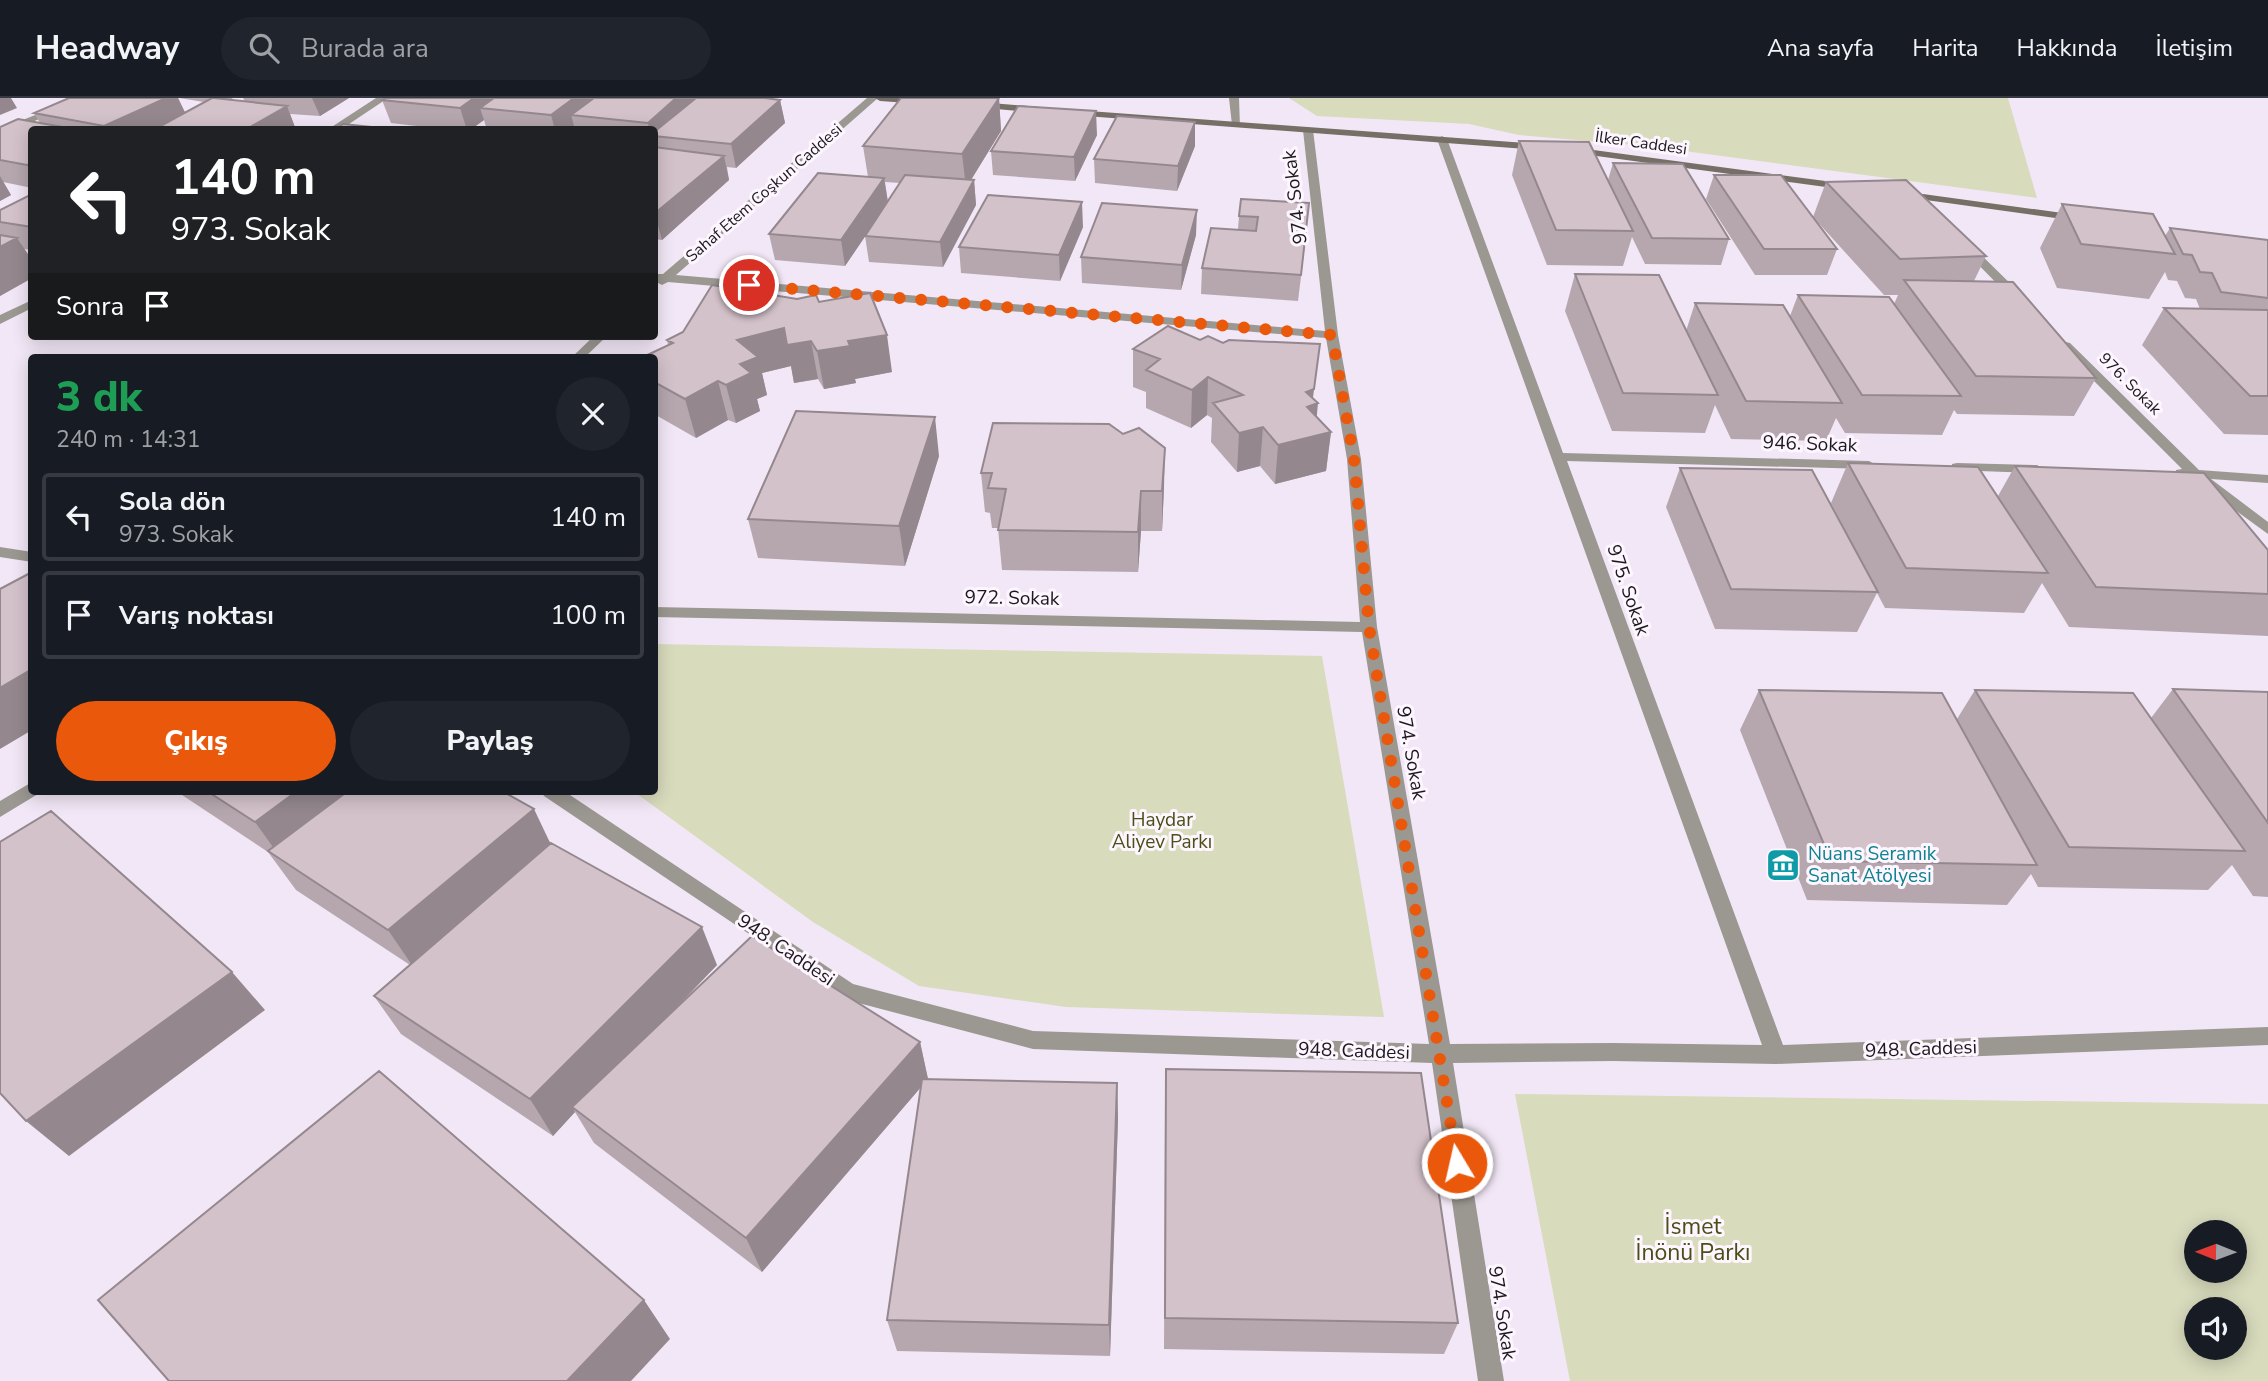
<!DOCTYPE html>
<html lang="tr">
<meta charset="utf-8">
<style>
body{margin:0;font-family:"Nunito Sans",sans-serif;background:#20242c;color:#f1f3f6;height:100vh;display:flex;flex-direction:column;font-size:26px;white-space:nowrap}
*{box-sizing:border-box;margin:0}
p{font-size:23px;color:#9ea1a6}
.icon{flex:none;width:38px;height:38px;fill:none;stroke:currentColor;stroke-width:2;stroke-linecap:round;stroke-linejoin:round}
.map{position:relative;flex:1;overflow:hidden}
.sheet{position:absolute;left:28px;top:256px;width:630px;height:441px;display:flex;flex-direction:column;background:#171b24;border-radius:7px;box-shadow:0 4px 18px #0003}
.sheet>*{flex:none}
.banner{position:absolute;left:28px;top:28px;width:630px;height:214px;border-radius:7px;box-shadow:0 4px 18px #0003;background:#202124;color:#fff;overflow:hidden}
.needle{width:46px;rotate:271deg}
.tools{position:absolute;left:2184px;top:1122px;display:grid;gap:14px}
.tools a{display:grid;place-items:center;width:63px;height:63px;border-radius:50%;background:#171b24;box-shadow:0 4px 18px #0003;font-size:35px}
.pin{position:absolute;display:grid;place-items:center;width:60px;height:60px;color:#fff;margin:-30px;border:4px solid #fff;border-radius:50%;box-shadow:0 2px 7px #0007}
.me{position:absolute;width:77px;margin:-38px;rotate:351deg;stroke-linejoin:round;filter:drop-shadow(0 0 5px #0008)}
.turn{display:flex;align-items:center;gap:24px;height:147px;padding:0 28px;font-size:32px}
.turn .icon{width:91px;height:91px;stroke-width:2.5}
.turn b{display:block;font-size:49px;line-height:60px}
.then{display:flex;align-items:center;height:66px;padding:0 28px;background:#0003;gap:14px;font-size:26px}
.round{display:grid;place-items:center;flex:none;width:74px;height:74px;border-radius:37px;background:#20242c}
.head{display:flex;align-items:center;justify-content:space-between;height:119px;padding:0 28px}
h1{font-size:42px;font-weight:800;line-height:52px;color:#1e9e55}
.action{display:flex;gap:14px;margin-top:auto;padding:14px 28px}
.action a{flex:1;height:80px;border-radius:42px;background:#ea580c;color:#fff;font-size:28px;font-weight:800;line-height:80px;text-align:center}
.action a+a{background:#20242c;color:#f1f3f6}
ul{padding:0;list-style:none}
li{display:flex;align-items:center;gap:21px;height:88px;margin:0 14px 10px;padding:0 14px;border:4px solid #363941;border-radius:7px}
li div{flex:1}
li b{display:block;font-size:26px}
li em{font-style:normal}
header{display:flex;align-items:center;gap:42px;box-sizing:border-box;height:98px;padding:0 35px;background:#171b24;border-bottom:2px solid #363941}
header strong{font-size:33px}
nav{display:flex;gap:38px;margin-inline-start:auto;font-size:24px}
.search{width:490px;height:63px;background:#20242c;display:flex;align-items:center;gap:18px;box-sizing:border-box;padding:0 24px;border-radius:38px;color:#9ea1a6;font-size:26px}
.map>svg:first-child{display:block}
.green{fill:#d8dbbc;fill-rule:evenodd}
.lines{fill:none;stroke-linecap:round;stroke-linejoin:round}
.street{fill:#9b9791;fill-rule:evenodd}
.secondary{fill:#756f66;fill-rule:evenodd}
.wall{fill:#b6a7af;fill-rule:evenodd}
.shaded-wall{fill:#94888e}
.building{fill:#d4c2cb;stroke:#94888e;stroke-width:2}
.route{stroke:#ea580c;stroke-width:12;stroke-dasharray:0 21.6}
.labels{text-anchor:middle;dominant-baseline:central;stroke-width:6;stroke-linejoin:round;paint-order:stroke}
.far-street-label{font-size:16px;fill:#1c181e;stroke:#fdf6ff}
.street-label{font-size:19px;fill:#1c181e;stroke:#fdf6ff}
.park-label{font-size:19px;fill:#4c4e17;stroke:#fdf6ff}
.culture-label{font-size:19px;fill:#0d838f;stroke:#fdf6ff;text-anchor:start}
.near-park-label{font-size:23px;fill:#4c4e17;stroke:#fdf6ff}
</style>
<header>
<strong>Headway</strong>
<div class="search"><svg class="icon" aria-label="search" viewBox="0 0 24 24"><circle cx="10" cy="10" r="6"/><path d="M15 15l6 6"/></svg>Burada ara</div>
<nav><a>Ana sayfa</a><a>Harita</a><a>Hakkında</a><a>İletişim</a></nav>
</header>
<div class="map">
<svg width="2268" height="1283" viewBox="0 0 2268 1283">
<rect width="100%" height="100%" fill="#f2e7f6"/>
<path class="green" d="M1289,0H2008L2037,100L1647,48L1519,37L1469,26L1317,18Z
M655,546L1322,558L1384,919L1066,909L919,888L813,824L633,693H654Z
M1515,996L2268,1006V1283H1570ZM2196,1134H2235V1172H2196ZM2196,1211H2235V1250H2196Z"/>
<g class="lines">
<path class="street" d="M78,0H91L0,37V31Z
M376,0H388L340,32H327Z
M867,0H878L676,177L1325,233L1303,32L1308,29L1313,32L1338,237L1361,361L1377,529L1450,946L1613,945L1762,947L1437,41L1442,38L1447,41L1563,355L1869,363L1876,367L1869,371L1567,363L1783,947L2268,929V947L1776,966L1613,963L1453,965L1504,1283H1478L1432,965L1033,951L847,902L544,698L541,693H564L853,886L1033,933L1429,946L1362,534L654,519V509L1360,524L1347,361L1326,240L668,184L662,187L654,183V176H663Z
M1229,0H1239L1240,29L1232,27Z
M1963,147H1971L2023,198V204H2015L1963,151Z
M32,202V210L0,226V217Z
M594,238H607L585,259H572Z
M2066,244L2070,245L2199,372L2268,377V385L2211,381L2268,424V436L2191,380L2176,378V372L2182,371L2062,251L2060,248Z
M1957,365L2037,367L2044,371L2037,375L1952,372V366Z
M0,449L32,454V464L0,459Z
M32,684V693H40L38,696L0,719V703Z"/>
<path class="secondary" d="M875,0H920L927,3L922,6L880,3Z
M978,4L1040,9L1045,12L1040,15L975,9V5Z
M1075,12L1540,46L1545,49L1540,52L1072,17L1070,15Z
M1571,49L1848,86L1853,89L1848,92L1567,54V50Z
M1901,93L2077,117L2082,120L2077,123L1897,98V94Z"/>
</g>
<path class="wall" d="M178,0L185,14L204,4L179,0H233L230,2L245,3L243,0H349L320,18L290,16L296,32H32V90L3,84L11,97L0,103V29L40,25L34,15Z
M999,0L1001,33L971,82H974L976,107L943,169L869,164L865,138L876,122L845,168L775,162L769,136L868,79L863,48ZM885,84L900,85L888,104Z
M382,2H780L785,25L736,70L727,69L729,82L662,142L654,141V32H576L574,28L569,32H487L484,22L470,32H451L391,25Z
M1097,37L1075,83L993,77L991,53Z
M1519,43L1608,82L1613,65L1729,141L1721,167L1645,166L1632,139L1623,168L1547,167L1512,77Z
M1195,48L1177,93L1095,85L1094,61Z
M1714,77L1837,151L1827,177H1755L1706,101Z
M1826,84L1986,158L1974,183L2096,280L2074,318L1957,316L1954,312L1942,337L1845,335L1836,320L1826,343L1731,341L1715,307L1705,335L1612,333L1565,213L1575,176L1686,233L1695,205L1790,218L1798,197L1894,206L1898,197H1884L1813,119Z
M32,96V152L24,151L32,162V180L0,198V112Z
M1241,101L1307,130L1298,203L1201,196L1202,170L1238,131L1239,118Z
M2062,106L2165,138L2170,130L2268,142V337L2224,336L2142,247L2164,210L2200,211L2196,201L2185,200L2177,183L2168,182L2165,174L2149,201L2057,190L2040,150Z
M1083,129L1060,183L961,175L959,149Z
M1196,137L1181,192L1082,185L1081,159Z
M797,201L892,274L855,281L856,285L824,291L818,281L794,285L791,268L762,275L767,297L757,301L760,313L736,325L728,322L696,340L654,316V259L668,247L667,242Z
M1133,251L1313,300L1317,320L1331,334L1326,373L1275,386L1260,368L1237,374L1211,344L1212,320L1207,317L1191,330L1146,310V294L1133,289Z
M1123,336L1164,389L1162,433H1141L1138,474L1002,472L998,430H992L990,415L985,414L981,375Z
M939,358L905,468L758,460L748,421Z
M1848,365L1998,398L2015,368L2268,452V538L2069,529L2042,485L2024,515L1885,510L1877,495L1857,534L1715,531L1666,409L1680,370L1853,448L1831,405Z
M2173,591L2268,594V799L2253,798L2232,767L2208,792L2038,789L2031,776L2007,807L1807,802L1740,632L1759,592L1957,621L1975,592L2151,620Z
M176,693H502L551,745L717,867L670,916L920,944L928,981L1117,985L1118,1021L1110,1258L897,1253L887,1222L921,989L762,1174L594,1045L575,1014L553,1038L401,936L374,898L410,867L296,792L268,754Z
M1166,971L1458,1225L1444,1256L1164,1251L1165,1008Z"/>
<path class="shaded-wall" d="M0,0H11L17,10L0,17Z
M166,0H178L187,19L160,32H106L104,28Z
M312,0H349L320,18Z
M474,0H514L480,10L484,22L470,32H467L460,10Z
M574,0H610L571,17L574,28L569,32H555L551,17Z
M676,0H704L654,38V32H649L648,25Z
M999,0L1001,33L966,90L962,56Z
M780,2L785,25L736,70L731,46Z
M287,8L296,32H245Z
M1096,13L1097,37L1075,83L1074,59Z
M1195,24V48L1177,93L1178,68Z
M724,58L729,82L662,142L655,116Z
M32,65V75L27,67Z
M0,78L11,97L0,103Z
M884,80L888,105L845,168L841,142Z
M974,82L976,107L943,169L940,144Z
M1082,104L1083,129L1060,183L1059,157Z
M1197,112L1196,137L1181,192L1182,167Z
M17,140L32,162V180L0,198V149Z
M784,230L811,243L818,281L794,285L791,268L762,275L767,297L757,301L760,313L736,325L726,287L740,266L737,242Z
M887,237L892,274L855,281L856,285L824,291L817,253L848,243Z
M1320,246L1312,307L1318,305L1315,338L1331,334L1326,373L1275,386L1278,347L1306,294Z
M1208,279L1207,317L1191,330L1192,292Z
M718,283L728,322L696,340L685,301Z
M935,319L939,358L905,468L899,428Z
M1263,329L1260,368L1237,374L1239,335Z
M1165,350L1164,389L1162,433V393Z
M1141,393V433L1138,474V434Z
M32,571V632L0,651V590Z
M297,693H377L283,763L255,724Z
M534,711L553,751L414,870L388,832Z
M702,829L717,867L577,1013L572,1009L575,1014L553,1038L530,1001Z
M232,874L265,912L69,1058L26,1023Z
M920,944L928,981L762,1174L746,1140Z
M1117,985L1118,1021L1110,1258L1109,1227Z
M644,1202L670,1241L631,1283H567Z"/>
<path class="building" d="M69,0H166L104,28L34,15Z
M212,0H214L287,8L245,32H153Z
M386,0H474L460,10L382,2Z
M494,0H574L551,17L480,10Z
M594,0H676L648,25L571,17Z
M696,0H765L780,2L731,46L654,38V34Z
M901,0H999L962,56L863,48Z
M1018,8L1096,13L1074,59L991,53Z
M1117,18L1195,24L1178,68L1094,61Z
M18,21L79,32H32V65L27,67L0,62V29Z
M343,26L400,32H335Z
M1519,43L1589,44L1633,133L1556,132Z
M654,49L724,58L654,116Z
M1613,65L1683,66L1729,141L1652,140Z
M818,75L884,80L841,142L769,136Z
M905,77L974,82L940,144L865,138Z
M1714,77H1781L1837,151H1764Z
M1906,82L1986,158L1900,161L1826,84Z
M32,96V129L0,124V112Z
M988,97L1082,104L1059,157L959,149Z
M1241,101L1309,105L1301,177L1202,170L1211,130L1256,133L1258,119L1239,118Z
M1102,105L1197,112L1182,167L1081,159Z
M2062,106L2153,116L2175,156L2081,146Z
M2170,130L2268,142V200L2221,194L2212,175L2200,174L2192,157L2183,156Z
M0,137L17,140L0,149Z
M1575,176L1659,177L1718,297L1623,295Z
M1904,182L2013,184L2096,280L1976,278Z
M712,187L797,201L816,197L819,204L870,195L887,237L848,243L850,248L817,253L811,243L787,247L784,230L737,242L758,259L740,266L751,275L726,287L718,283L685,301L654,284V259H643L673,245L667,242L683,234Z
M1798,197L1889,199L1961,298L1862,297Z
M1695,205L1783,207L1842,305L1746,303Z
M2164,210L2268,212V298H2250Z
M1168,228L1200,242L1208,238L1223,245L1229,242L1320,246L1314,291L1306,294L1318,305L1307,309L1331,334L1278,347L1263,329L1239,335L1213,305L1243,297L1208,279L1192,292L1146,272L1160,261L1133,251Z
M796,313L935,319L899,428L748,421Z
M993,325L1109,326L1123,336L1139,330L1165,350L1162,393H1141L1138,434L998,432L1006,391L988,390L992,375H981Z
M1848,365L1978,369L2048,475L1906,470Z
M2015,368L2204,375L2268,452V496L2096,489Z
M1680,370L1812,372L1878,494L1731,491Z
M32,474V571L0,590V491Z
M2173,591L2268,594V725Z
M1759,592L1942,595L2037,767L1831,763Z
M1975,592L2133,595L2245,753L2069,749Z
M207,693H297L255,724Z
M348,693H502L534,711L388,832L268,753Z
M51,713L232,874L26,1023L0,995V744Z
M551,745L702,829L530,1001L374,898Z
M752,838L920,944L746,1140L572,1009Z
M1166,971L1421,975L1458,1225L1165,1220Z
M379,973L644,1202L567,1283H169L98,1202Z
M922,981L1117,985L1109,1227L887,1222Z"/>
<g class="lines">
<path class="route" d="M749,187L1332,237L1354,361L1369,529L1457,1065"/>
</g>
<defs>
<g id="museum-square" transform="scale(1.75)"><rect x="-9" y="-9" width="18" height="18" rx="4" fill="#0f9aa8" stroke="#fdf6ff"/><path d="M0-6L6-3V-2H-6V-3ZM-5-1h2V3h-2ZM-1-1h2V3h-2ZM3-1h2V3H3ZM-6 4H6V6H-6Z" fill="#fff"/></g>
</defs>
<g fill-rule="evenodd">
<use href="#museum-square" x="1783" y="767"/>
</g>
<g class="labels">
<g class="far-street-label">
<text transform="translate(1641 45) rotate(8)">İlker Caddesi</text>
<text transform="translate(764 95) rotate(-41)">Sahaf Etem Coşkun Caddesi</text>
<text transform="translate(2130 286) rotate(45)">976. Sokak</text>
</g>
<g class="street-label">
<text transform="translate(1295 99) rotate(-97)">974. Sokak</text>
<text transform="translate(1810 346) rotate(2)">946. Sokak</text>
<text transform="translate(1628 492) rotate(71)">975. Sokak</text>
<text transform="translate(1012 500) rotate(1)">972. Sokak</text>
<text transform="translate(1411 655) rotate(80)">974. Sokak</text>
<text transform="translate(786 852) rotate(34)">948. Caddesi</text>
<text transform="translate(1921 951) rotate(-2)">948. Caddesi</text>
<text transform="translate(1354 953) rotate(2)">948. Caddesi</text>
<text transform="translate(1502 1215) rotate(81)">974. Sokak</text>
</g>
<g class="park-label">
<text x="1162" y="722">Haydar<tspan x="1162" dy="22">Aliyev Parkı</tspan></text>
</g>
<g class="culture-label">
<text x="1808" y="756">Nüans Seramik<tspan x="1808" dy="22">Sanat Atölyesi</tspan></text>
</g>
<g class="near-park-label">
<text x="1693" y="1128">İsmet<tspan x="1693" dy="26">İnönü Parkı</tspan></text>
</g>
</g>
</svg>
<div class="tools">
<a><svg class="needle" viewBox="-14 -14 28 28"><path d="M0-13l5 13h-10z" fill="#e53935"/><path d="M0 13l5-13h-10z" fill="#9ea1a6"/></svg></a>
<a><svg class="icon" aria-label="sound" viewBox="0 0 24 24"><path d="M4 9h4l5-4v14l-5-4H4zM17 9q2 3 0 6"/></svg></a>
</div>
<div class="pin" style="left:749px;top:187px;background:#d93025"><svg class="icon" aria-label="arrive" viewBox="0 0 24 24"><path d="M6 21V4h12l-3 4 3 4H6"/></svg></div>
<svg class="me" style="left:1457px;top:1065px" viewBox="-20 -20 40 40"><circle r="17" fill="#ea580c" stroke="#fff" stroke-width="3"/><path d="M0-11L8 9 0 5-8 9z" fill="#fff"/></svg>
<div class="banner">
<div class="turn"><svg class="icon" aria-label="left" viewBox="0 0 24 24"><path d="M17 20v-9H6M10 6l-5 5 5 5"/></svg><div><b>140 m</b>973. Sokak</div></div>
<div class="then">Sonra<svg class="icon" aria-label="arrive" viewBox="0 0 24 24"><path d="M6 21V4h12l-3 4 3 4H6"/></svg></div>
</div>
<section class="sheet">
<div class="head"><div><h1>3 dk</h1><p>240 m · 14:31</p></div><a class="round"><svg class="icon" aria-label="close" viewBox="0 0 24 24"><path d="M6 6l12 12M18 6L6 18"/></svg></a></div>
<ul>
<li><svg class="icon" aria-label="left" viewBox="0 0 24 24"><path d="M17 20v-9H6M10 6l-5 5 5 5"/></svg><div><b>Sola dön</b><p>973. Sokak</p></div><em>140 m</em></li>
<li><svg class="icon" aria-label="arrive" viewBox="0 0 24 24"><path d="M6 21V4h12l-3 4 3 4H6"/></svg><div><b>Varış noktası</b></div><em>100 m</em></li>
</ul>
<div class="action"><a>Çıkış</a><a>Paylaş</a></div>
</section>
</div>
